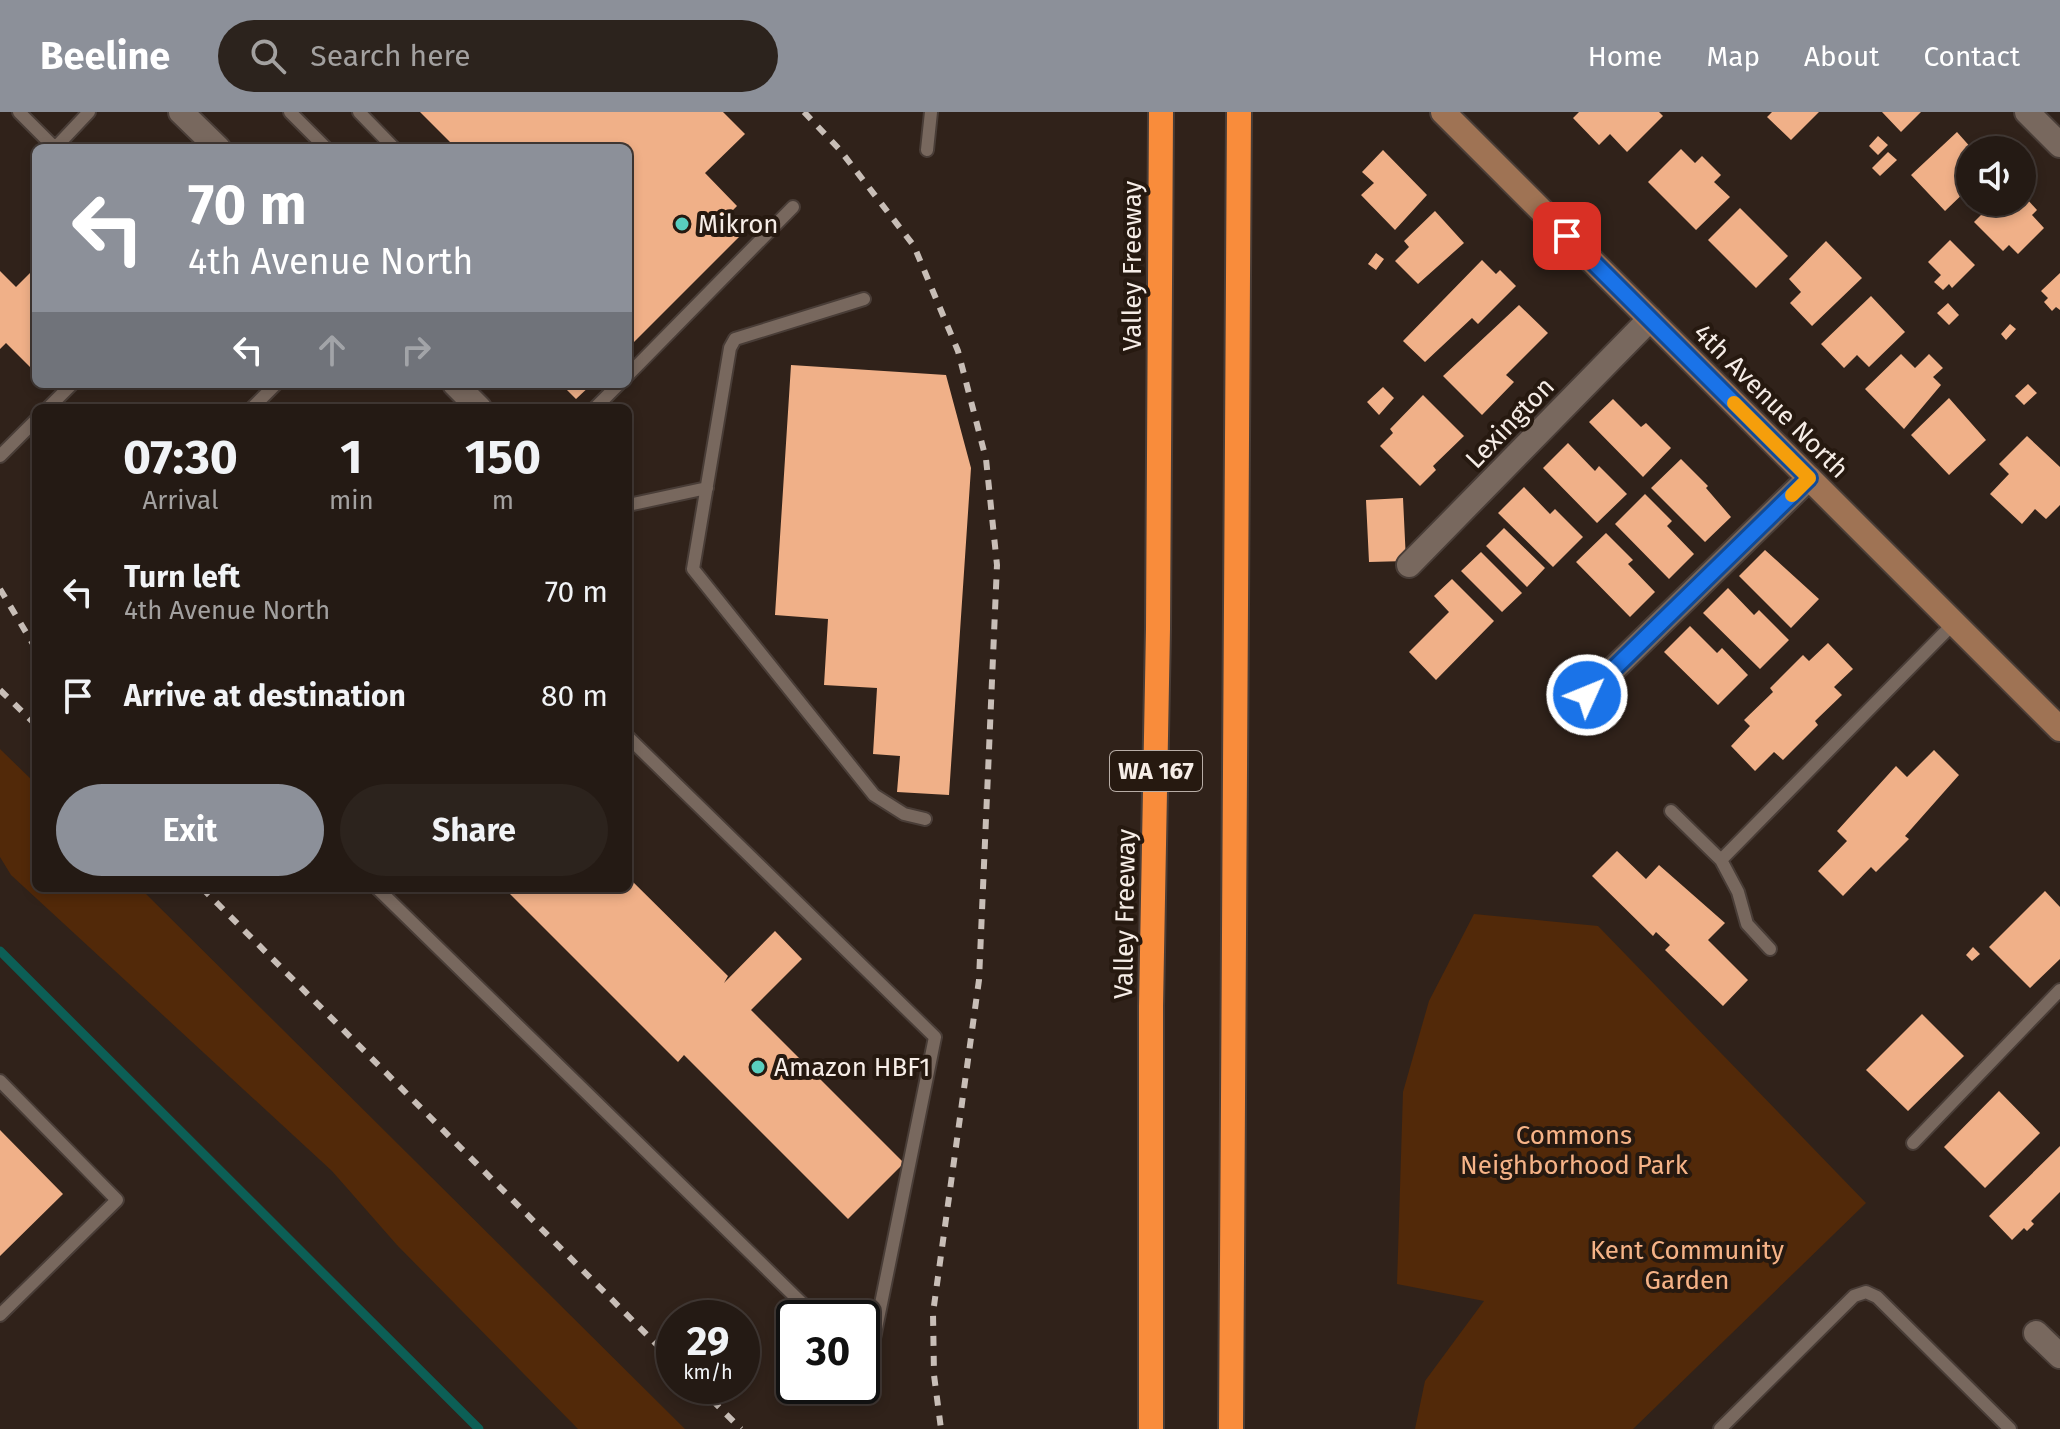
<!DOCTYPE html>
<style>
body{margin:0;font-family:"Fira Sans",sans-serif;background:#2c231d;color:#f1f3f6;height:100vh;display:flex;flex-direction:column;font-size:30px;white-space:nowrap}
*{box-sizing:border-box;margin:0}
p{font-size:26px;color:#a3a1a0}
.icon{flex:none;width:44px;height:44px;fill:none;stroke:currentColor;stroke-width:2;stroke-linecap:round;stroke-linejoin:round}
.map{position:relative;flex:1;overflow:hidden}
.panel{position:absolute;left:32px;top:292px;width:600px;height:488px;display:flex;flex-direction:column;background:#241a14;border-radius:12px;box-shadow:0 4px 12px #0003,0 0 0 2px #413834}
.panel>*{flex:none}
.guide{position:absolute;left:32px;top:32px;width:600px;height:244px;border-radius:12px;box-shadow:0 4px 12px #0003,0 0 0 2px #413834;background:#8c9099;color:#fff;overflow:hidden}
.buttons{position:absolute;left:1956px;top:24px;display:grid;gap:16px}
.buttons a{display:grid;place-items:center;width:80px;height:80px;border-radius:50%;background:#241a14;box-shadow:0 4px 12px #0003,0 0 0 2px #413834;font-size:40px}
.speed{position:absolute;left:656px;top:1188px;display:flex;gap:16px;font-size:40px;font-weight:700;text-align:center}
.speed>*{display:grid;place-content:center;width:104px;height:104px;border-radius:50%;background:#241a14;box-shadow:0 4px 12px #0003,0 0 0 2px #413834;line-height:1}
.speed small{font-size:20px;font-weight:400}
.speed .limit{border:4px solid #111;border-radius:12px;background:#fff;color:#111}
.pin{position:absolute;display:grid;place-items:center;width:68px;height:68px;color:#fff;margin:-34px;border-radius:16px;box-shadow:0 4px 12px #0006}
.me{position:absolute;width:88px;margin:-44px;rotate:46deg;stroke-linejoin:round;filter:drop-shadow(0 0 6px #0008)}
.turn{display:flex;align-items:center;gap:28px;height:168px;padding:0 24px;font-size:36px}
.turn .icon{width:104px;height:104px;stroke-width:2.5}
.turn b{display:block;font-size:56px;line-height:68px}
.lanes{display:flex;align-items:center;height:76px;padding:0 24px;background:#0003;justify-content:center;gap:40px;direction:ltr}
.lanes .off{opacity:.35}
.eta{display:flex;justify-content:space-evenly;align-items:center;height:136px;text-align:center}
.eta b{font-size:48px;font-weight:700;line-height:56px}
.cta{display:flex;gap:16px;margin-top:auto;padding:16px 24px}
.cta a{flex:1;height:92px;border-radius:48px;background:#8c9099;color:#fff;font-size:32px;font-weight:700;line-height:92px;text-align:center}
.cta a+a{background:#2c231d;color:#f1f3f6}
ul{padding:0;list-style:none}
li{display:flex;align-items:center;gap:24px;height:104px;padding:0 24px}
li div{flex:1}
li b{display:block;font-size:30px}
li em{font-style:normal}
header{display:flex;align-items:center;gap:48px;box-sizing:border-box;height:112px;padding:0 40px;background:#8c9099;color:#fff}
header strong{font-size:38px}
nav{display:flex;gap:44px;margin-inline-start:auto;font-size:28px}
.search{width:560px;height:72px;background:#2c231d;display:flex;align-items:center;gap:20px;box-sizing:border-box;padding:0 28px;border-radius:44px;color:#a3a1a0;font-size:30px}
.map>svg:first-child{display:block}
.green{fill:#522909}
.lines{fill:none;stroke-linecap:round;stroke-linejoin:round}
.stream{stroke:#0c5f56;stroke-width:9}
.building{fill:#f0b088}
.lane-casing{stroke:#493d37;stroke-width:16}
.street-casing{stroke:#493d37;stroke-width:28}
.secondary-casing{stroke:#493d37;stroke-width:28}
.highway-casing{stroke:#493d37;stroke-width:28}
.lane{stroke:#78685e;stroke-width:12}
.street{stroke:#78685e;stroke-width:24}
.secondary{stroke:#9f7354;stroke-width:24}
.highway{stroke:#f98c3b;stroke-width:24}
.rail{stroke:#c8beb7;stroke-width:6;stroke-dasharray:10 10;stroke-linecap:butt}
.route-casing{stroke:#114b97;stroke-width:20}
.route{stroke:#1a73e8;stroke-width:14}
.slow{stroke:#f59e0b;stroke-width:14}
.poi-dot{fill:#59cebf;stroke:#261910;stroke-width:3}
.labels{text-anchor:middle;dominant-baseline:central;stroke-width:8;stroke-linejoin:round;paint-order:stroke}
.shield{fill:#261910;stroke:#b8ada6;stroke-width:2}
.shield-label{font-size:24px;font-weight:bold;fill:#f6ede7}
.poi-label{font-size:26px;fill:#f6ede7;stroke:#261910;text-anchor:start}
.street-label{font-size:26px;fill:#f6ede7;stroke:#261910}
.park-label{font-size:26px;fill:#f6b387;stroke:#261910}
</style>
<header>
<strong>Beeline</strong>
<div class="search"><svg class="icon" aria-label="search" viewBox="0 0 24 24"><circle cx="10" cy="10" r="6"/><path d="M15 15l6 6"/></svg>Search here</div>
<nav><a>Home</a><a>Map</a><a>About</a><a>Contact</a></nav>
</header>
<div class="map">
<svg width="2060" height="1317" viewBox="0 0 2060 1317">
<rect width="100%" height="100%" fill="#30221a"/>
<path class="green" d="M0,637L36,672V776H140L685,1317H578L397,1133L332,1059L11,763L0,745Z
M1474,802L1598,814L1866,1091L1633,1317H1415L1425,1269L1484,1189L1397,1172L1403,980L1429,889Z"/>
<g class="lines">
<path class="stream" d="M0,839L479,1317"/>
</g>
<path class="building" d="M420,0H723L745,22L705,61L737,94L727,104L744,120L628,236V36H456Z
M1579,0H1659L1663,4L1627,40L1610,22L1599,33L1573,6Z
M1772,0H1819L1791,28L1767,5Z
M1882,0H1921L1901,20Z
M1957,20L1973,38H1970V75L1945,99L1911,63Z
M1878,24L1888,33L1878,43L1869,34Z
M1681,37L1695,51L1702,44L1721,63L1714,70L1730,85L1696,118L1648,70Z
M1383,38L1427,83L1395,118L1361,83L1374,71L1362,60Z
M1888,40L1897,48L1880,64L1872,56Z
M2026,86L2037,98L2032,103L2044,116L2018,142L2009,133L2003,139L1974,110L1994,90L2021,91Z
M1740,96L1788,144L1756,176L1708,128Z
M1435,99L1464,131L1418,172L1395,149L1409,135L1404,129Z
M1950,128L1975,153L1952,176L1949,172L1943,178L1934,170L1941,163L1928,150Z
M1826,129L1862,166L1812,214L1790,191L1801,180L1789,167Z
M1376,141L1384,147L1376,158L1368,152Z
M1482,148L1496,162L1500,158L1516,174L1478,212L1472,206L1425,250L1403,229Z
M36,155V261L6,231L0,237V159L16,175Z
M2060,161V198L2056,195L2052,199L2044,190L2048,186L2041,179Z
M1871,184L1905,220L1869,255L1857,243L1844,256L1821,232Z
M1948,191L1959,203L1949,213L1937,201Z
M1519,193L1548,221L1506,263L1514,270L1482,303L1443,264Z
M2010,212L2016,217L2006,228L2001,222Z
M1901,242L1915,256L1929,242L1943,256L1933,265L1941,273L1904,317L1865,277Z
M791,253L946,263L971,356L949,683L897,680L900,644L873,642L877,576L824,573L828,507L775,503Z
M561,272H592L576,287Z
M2028,272L2037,281L2024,293L2015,284Z
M1383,275L1394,286L1379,303L1367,290Z
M1423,283L1464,324L1433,354L1436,358L1420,374L1380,334L1393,321L1390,317Z
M1949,286L1986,328L1949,363L1911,323Z
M1613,287L1641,315L1646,311L1671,336L1643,365L1589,310Z
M2027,324L2060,355V393L2046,407L2035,397L2022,412L1990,382L2009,362L1999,352Z
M1568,331L1595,359L1599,354L1627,382L1597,411L1543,356Z
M1681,347L1708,374L1706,376L1731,405L1705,430L1651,376Z
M1524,375L1550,402L1555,397L1583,425L1553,455L1498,401Z
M1645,382L1672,409L1667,414L1694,442L1669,467L1615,412Z
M1403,386L1406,449L1369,450L1366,388Z
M1504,416L1545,456L1527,475L1486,434Z
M1606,421L1633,448L1628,452L1655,480L1630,505L1576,450Z
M1765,438L1819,487L1791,516L1739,464Z
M1481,440L1522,481L1502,500L1461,459Z
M1452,467L1494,509L1436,568L1409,540L1449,500L1434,484Z
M1728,476L1754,503L1759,498L1789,528L1760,557L1703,501Z
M1690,514L1717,541L1722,536L1748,563L1718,593L1664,540Z
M1828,531L1853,557L1834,575L1842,583L1815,609L1818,613L1783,648L1774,640L1755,659L1731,634L1750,614L1744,608L1773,580L1770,576L1803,543L1809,549Z
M1934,638L1959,663L1905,724L1909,727L1876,760L1871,755L1843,784L1818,759L1847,729L1837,719L1896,654L1907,665Z
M1617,739L1646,767L1659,753L1725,811L1708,828L1748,868L1723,894L1665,838L1670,833L1656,820L1653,824L1592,764Z
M628,765L728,864L724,871L775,819L802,847L751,898L904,1051L848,1107L684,943L678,950L504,776H628Z
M2045,779L2060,795V847L2030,876L1989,835Z
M1973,835L1980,842L1972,849L1966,843Z
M1922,902L1964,944L1908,999L1866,958Z
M1999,979L2040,1021L1985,1076L1944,1035Z
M0,1018L63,1082L0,1144Z
M2060,1034V1080L2031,1109L2034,1112L2027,1119L2024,1116L2012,1128L1989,1104Z"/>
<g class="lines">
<g class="lane-casing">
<path id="lane" d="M19,0L54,35
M290,0L326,36
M359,0L394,36
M55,36L89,0
M927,38L931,0
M864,187L735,227L730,236L693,457L874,683L904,702L925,707
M628,263L793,95
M48,296L72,272
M252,296L276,272
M595,296L619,272
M0,344L36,308
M628,393L707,376
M628,625L935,925L868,1256L862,1250
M1671,699L1721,748L1954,511
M1721,748L1738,780L1747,812L1770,837
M377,776L817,1206
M0,969L117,1088L0,1203
M1913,1031L2060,878
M1720,1317L1854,1184L1866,1180L1877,1185L2010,1317"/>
</g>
<g class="street-casing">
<path id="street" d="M181,0L218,36
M2027,0L2060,33
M455,272L479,296
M1409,453L1650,207
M1587,583L1809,366
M2036,1221L2060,1244"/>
</g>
<g class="secondary-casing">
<path id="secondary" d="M1443,0L2060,617"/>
</g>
<g class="highway-casing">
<path id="highway" d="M1151,1317V894L1158,517L1161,0
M1231,1317L1239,0"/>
</g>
<use href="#lane" class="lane"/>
<use href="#street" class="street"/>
<use href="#secondary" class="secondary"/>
<use href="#highway" class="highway"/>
<path class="rail" d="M804,0L840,38L914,134L958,239L986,347L997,453L979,868L933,1201L934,1263L941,1317
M0,477L36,537
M0,578L36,613
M202,776L674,1250
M698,1274L741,1317"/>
</g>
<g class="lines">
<g class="route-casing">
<path id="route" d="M1567,124L1809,366L1587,583"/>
</g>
<use href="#route" class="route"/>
<path class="slow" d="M1734,291L1809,366L1792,383"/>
</g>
<g class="poi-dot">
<circle cx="682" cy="112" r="8"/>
<circle cx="758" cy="955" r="8"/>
</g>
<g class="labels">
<rect class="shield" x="1110" y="639" width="92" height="40" rx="6"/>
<g class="shield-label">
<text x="1156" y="659">WA 167</text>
</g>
<g class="poi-label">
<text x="698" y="112">Mikron</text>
<text x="774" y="955">Amazon HBF1</text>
</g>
<g class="street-label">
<text transform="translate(1132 154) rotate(-90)">Valley Freeway</text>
<text transform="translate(1771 289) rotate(45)">4th Avenue North</text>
<text transform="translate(1510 311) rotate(-46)">Lexington</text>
<text transform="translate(1125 802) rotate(-89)">Valley Freeway</text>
</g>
<g class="park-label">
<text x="1574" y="1023">Commons<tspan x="1574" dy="30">Neighborhood Park</tspan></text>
<text x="1687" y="1138">Kent Community<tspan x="1687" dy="30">Garden</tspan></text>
</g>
</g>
</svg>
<div class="buttons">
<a><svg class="icon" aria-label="sound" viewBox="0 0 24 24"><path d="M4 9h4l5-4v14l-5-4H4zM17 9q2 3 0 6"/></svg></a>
</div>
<div class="speed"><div>29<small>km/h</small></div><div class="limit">30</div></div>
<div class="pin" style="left:1567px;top:124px;background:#d93025"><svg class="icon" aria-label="arrive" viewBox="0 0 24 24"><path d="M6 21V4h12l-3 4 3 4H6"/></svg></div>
<svg class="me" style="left:1587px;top:583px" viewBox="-20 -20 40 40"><circle r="17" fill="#1a73e8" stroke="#fff" stroke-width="3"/><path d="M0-11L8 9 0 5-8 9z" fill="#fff"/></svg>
<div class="guide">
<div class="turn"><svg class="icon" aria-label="left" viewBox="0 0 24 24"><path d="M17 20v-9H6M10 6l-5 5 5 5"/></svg><div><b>70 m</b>4th Avenue North</div></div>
<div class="lanes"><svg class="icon" aria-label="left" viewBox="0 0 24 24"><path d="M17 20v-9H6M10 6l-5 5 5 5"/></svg><svg class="icon off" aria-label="ahead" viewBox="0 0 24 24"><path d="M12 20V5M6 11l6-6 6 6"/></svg><svg class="icon off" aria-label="right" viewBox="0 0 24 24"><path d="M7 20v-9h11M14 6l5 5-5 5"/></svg></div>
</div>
<section class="panel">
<div class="eta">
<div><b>07:30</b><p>Arrival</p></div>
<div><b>1</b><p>min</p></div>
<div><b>150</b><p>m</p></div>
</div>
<ul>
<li><svg class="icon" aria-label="left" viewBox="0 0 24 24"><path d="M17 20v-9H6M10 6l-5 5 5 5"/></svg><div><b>Turn left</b><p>4th Avenue North</p></div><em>70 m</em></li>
<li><svg class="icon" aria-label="arrive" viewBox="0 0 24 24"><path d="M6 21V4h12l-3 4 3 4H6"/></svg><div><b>Arrive at destination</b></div><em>80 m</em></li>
</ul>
<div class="cta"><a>Exit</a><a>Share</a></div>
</section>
</div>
